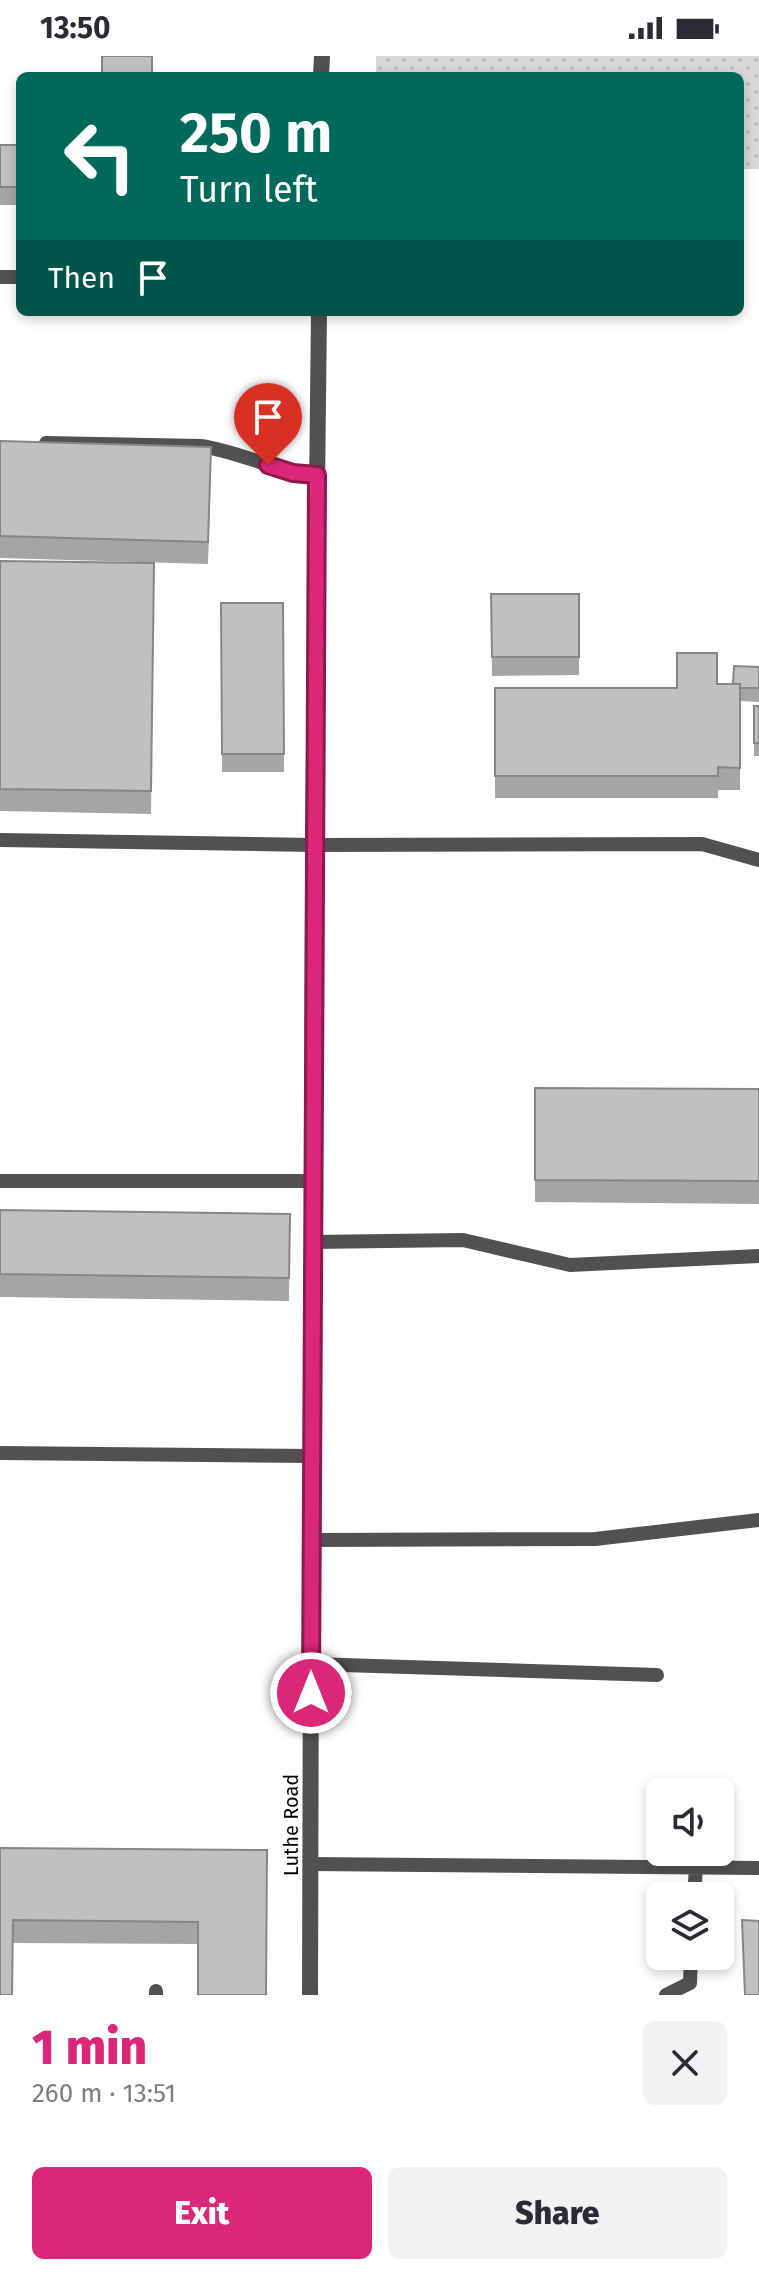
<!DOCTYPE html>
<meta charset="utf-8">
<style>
body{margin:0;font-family:"Fira Sans",sans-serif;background:#f2f2f3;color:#2b2b33;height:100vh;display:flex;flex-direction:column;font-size:30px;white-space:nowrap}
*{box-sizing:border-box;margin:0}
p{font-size:26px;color:#7c7c81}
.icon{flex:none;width:44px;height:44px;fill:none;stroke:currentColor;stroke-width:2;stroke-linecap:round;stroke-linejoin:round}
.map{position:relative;height:1939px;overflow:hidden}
.sheet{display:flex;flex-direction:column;background:#fff;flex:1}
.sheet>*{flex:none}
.guide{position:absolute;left:16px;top:16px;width:728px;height:244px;border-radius:12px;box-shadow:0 4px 12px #0003;background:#00695c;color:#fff;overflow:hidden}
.tools{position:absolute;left:646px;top:1722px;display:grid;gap:16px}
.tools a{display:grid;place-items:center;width:88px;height:88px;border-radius:12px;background:#fff;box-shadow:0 4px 12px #0003;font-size:40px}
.pin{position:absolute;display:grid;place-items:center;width:68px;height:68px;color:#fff;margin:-82px -34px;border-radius:50% 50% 50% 0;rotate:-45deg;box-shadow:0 0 8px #0007}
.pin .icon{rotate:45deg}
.me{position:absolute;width:88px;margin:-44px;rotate:0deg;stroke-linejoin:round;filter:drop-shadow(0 0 6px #0008)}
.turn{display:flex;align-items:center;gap:28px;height:168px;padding:0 32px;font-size:36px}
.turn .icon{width:104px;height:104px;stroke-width:2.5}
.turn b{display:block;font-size:56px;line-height:68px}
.then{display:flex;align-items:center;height:76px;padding:0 32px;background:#0003;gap:16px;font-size:30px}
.round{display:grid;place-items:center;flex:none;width:84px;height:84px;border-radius:12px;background:#f2f2f3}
.overview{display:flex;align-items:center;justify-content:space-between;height:136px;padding:0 32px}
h1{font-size:48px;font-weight:800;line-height:60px;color:#db2777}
.button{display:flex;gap:16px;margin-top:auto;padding:16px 32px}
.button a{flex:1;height:92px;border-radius:12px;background:#db2777;color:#fff;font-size:32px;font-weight:800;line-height:92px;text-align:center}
.button a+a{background:#f2f2f3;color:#2b2b33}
.status{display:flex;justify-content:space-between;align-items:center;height:56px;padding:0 40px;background:#fff;direction:ltr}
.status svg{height:22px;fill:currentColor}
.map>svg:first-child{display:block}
.grass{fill:url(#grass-dots)}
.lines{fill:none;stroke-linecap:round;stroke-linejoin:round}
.service{stroke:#515151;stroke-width:14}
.tertiary{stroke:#515151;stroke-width:16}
.wall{fill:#a5a5a5}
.building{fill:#c0c0c0;stroke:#868686;stroke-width:2}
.route-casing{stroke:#8e194d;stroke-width:20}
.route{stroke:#db2777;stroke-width:14}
.labels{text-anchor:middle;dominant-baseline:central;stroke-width:8;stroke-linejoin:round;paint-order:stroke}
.street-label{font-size:20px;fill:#000;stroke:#fff}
</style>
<div class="status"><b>13:50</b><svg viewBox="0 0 49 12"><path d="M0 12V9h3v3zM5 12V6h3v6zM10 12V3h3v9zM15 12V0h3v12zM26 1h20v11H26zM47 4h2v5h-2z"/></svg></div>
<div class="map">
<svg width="759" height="1939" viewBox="0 0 759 1939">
<defs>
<pattern id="grass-dots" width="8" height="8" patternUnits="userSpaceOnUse" patternTransform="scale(2)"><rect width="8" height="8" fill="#d8d8d8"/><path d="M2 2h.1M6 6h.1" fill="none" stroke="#b8b8b8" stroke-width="1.8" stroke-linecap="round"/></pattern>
</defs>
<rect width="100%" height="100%" fill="#fff"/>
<path class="grass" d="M376,0H759V113H740V20H376Z"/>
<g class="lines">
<path class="service" d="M0,221H20
M46,387L201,390C241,396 276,416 317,419
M0,784L313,789L702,788L759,804
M0,1125H312
M312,1186L463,1184L570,1209L759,1200
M0,1397L312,1400
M312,1484L595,1483L759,1464
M311,1608L657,1619
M311,1808L759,1812
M694,1840L696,1812
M156,1939V1935
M666,1939L690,1927L691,1900"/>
<path class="tertiary" d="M321,20L322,0
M310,1939L313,789L319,256"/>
</g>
<path class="wall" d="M0,89H20V149H0Z
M0,385L211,414L208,508L0,502Z
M0,505L154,507L151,758L0,755Z
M491,538H579V619L492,620Z
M221,547H283L284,716H222Z
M759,611V646L740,645V734H718V742H495V632H677L717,628H733Z
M754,650H759V700H754Z
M535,1032L759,1033V1148L535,1146Z
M0,1154L290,1158L289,1245L0,1241Z
M0,1792L267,1794L198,1888L13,1887Z"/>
<path class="building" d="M102,0H152V20H102Z
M0,89H20V131H0Z
M0,385L211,391L208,486L0,480Z
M0,505L154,507L151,735L0,733Z
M491,538H579V601H492Z
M221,547H283L284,698H222Z
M677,597H717V628H740V712L718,711V720H495V632H677Z
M734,610L759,611V632H740V628H733Z
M754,650H759V687H754Z
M535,1032L759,1033V1125L535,1124Z
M0,1154L290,1158L289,1222L0,1218Z
M0,1792L267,1794L266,1939H198V1866L13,1864L12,1939H0Z
M742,1864L759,1865V1939H745Z"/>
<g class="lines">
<g class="route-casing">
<path id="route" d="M268,409L293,417L317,419L311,1637"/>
</g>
<use href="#route" class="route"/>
</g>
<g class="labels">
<g class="street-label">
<text transform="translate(291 1769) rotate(-90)">Luthe Road</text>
</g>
</g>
</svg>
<div class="tools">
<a><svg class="icon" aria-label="sound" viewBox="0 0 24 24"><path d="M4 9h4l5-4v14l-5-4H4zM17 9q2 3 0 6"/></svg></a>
<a><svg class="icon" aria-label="layers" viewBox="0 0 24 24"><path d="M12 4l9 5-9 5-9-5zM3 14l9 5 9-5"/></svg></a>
</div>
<div class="pin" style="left:268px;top:409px;background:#d93025"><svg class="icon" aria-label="arrive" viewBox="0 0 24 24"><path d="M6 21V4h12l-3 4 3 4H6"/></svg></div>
<svg class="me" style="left:311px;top:1637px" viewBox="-20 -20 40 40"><circle r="17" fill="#db2777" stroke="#fff" stroke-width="3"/><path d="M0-11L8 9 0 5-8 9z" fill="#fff"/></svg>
<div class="guide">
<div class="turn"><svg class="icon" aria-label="left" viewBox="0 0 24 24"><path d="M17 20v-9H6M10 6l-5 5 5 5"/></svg><div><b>250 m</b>Turn left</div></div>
<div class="then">Then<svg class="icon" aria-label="arrive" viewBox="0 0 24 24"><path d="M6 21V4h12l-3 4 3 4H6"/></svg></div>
</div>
</div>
<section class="sheet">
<div class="overview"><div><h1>1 min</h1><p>260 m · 13:51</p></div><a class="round"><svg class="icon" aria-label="close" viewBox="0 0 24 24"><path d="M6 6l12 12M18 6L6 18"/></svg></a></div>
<div class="button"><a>Exit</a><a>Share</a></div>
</section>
